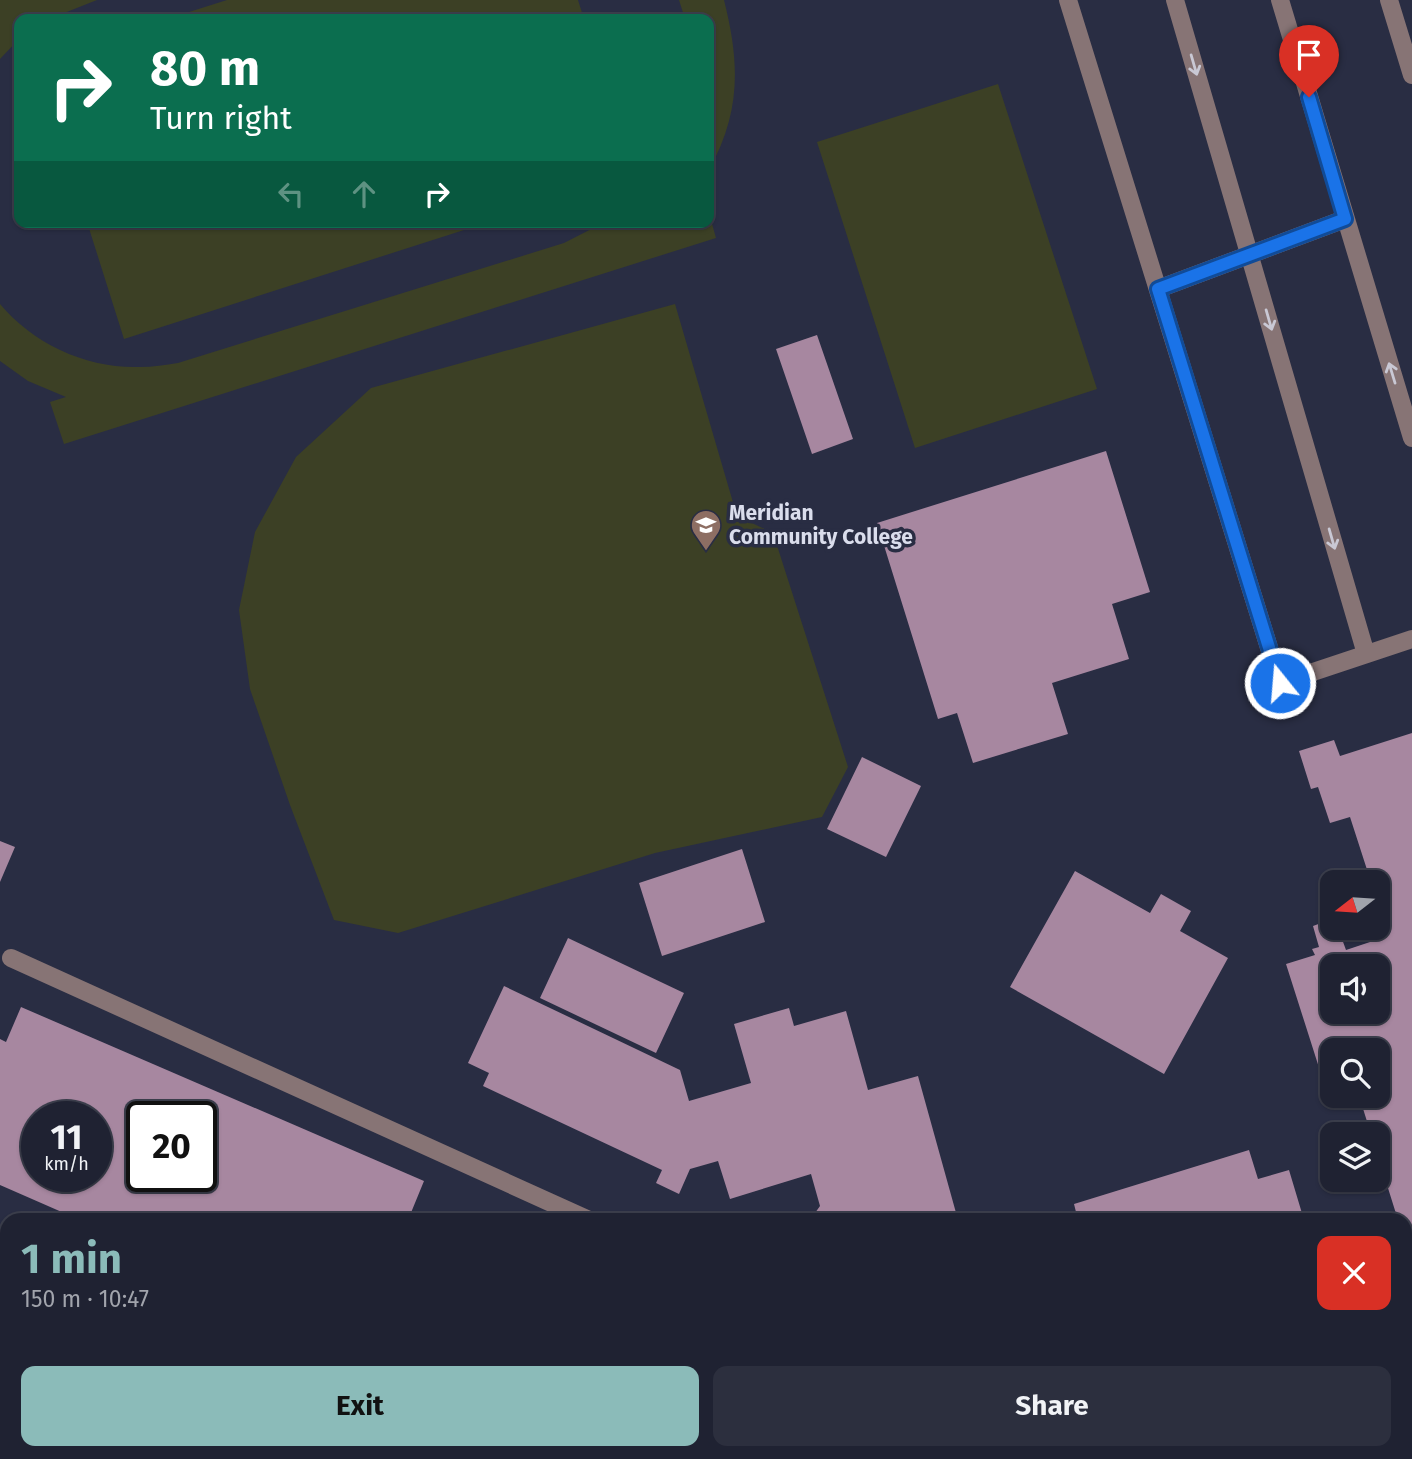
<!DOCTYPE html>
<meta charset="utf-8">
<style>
body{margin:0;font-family:"Fira Sans",sans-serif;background:#2c2f3e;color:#f1f3f6;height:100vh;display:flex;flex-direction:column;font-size:26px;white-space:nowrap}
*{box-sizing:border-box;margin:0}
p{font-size:23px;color:#a1a4ac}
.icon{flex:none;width:38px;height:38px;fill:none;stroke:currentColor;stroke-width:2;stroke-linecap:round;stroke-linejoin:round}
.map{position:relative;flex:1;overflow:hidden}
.details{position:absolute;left:0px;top:1213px;width:1412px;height:247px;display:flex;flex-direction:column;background:#1f2232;border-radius:21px 21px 0 0;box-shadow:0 2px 5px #0004,0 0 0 2px #3c3f4d}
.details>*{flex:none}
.guide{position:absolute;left:14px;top:14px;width:700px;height:214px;border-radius:14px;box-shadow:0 2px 5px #0004,0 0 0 2px #3c3f4d;background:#0b6e4f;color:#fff;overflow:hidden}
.needle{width:46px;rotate:253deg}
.buttons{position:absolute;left:1320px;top:870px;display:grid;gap:14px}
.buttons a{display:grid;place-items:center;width:70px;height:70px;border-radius:14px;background:#1f2232;box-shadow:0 2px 5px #0004,0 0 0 2px #3c3f4d;font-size:35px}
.speed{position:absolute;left:21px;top:1101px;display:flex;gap:14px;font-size:35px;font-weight:700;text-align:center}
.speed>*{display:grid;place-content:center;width:91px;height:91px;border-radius:50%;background:#1f2232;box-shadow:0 2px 5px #0004,0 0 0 2px #3c3f4d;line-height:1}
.speed small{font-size:18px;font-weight:400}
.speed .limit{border:4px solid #111;border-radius:10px;background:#fff;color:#111}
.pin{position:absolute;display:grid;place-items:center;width:60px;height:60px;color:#fff;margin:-72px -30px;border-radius:50% 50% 50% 0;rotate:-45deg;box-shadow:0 0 7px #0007}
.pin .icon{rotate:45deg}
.me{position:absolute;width:77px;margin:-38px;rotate:343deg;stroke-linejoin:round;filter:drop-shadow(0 0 5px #0008)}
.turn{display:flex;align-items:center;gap:24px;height:147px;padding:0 21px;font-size:32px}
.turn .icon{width:91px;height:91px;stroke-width:2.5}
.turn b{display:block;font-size:49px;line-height:60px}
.lanes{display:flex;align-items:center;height:66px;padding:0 21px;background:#0003;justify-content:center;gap:35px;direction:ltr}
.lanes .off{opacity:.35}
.round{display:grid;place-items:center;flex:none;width:74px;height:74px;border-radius:14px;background:#2c2f3e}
.overview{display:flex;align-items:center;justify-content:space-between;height:119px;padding:0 21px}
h1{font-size:42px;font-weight:700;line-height:52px;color:#8bbbb9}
.button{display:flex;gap:14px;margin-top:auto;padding:14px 21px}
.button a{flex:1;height:80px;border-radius:14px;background:#8bbbb9;color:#111;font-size:28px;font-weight:700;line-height:80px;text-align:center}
.button a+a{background:#2c2f3e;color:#f1f3f6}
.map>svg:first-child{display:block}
.green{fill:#3c4025}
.building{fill:#a787a0;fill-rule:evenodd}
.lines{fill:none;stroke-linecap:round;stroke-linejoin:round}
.minor{stroke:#877475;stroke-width:18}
.oneway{stroke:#c9c8d4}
.route-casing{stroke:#114b97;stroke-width:18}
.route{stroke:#1a73e8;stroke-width:12}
.labels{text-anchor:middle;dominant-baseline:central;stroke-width:7;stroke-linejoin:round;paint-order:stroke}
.poi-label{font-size:21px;font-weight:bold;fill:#daddec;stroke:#292d43;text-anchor:start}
</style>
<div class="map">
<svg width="1412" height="1459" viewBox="0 0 1412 1459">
<rect width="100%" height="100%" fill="#292d43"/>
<path class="green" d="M0,0H97L49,19H19V39L0,59Z
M227,0H578L584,19H167Z
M679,0H724C740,63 741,112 709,170V19H685Z
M998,84L1097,389L915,448L817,142Z
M709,213L716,238L64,444L50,402L66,397L28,381L0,361V304C33,344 88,369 140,367C153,367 165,365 178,363L564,243L605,222H709Z
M87,222H489L124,339Z
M675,304L737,516L773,533L848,767L822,817L655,853L398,933L334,920L290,805L250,689L239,610L255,532L296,457L371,388Z"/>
<path class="building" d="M817,335L853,439L812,454L776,349Z
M1106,451L1150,592L1112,604L1129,659L1052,683L1068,734L973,763L957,713L938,719L877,523Z
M1412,733V1263H1411L1405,1243V1220H1398L1377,1153V1134H1371L1359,1096H1377V1050H1332V1096H1337L1329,1099L1286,964L1315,955L1312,949L1319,947L1313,926L1332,919V928H1338L1346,950L1388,936L1377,903V882H1371L1350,817L1330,823L1318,787L1311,789L1299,751L1334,740L1340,756ZM1332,966H1377V1012H1332Z
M862,757L921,786L886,857L827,829Z
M0,841L15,847L0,882Z
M742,849L765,922L662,956L639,883Z
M1075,871L1150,913L1161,894L1191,911L1180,931L1228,958L1164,1074L1010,987Z
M568,938L684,993L656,1053L540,998Z
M504,986L680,1070L689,1101L751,1083L734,1024L789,1008L794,1026L846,1011L868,1090L918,1076L958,1220H810L820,1206L811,1174L730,1199L718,1161L690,1169L679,1194L656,1183L662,1170L483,1086L489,1073L468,1063Z
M21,1007L424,1181L408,1220H80L0,1185V1039L6,1042ZM37,1116H96V1176H37ZM142,1116H201V1176H142Z
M1249,1150L1258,1179L1289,1170L1304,1220H1078L1074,1204Z
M1412,1280V1342H1411L1405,1323V1282Z
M654,1452H843L841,1459H652Z"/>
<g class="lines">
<path class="minor" d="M1068,0L1280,683L1412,639
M1175,0L1366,654
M1280,0L1412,438
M1389,0L1412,75
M1158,289L1345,219
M11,958L589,1220
M555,1459L558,1452"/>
</g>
<defs><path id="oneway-shaft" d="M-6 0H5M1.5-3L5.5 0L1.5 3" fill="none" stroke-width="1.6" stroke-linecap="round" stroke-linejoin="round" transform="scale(1.75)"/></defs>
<g class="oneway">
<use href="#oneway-shaft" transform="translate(1194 65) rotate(74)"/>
<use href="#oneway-shaft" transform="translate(1269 320) rotate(74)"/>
<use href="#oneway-shaft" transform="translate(1392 373) rotate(-107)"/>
<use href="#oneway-shaft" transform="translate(1332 539) rotate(74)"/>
</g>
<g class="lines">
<g class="route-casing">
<path id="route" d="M1280,683L1158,289L1345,219L1309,97"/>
</g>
<use href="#route" class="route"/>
</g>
<defs>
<g id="university-pin" transform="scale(1.575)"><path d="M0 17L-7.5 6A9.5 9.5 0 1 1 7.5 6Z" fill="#8d6e63" stroke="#292d43"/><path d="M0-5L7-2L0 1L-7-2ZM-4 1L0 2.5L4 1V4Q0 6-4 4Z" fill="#fff"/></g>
</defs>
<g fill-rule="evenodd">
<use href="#university-pin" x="706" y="525"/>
</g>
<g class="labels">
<g class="poi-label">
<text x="729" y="513">Meridian<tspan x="729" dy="24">Community College</tspan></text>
</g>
</g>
</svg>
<div class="buttons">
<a><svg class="needle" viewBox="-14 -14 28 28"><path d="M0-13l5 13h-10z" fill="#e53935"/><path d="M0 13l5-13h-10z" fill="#a1a4ac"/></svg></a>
<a><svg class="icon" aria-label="sound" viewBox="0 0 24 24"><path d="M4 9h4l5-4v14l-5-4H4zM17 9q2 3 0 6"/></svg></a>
<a><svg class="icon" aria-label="search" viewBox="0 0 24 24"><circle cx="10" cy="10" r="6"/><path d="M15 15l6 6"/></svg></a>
<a><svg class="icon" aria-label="layers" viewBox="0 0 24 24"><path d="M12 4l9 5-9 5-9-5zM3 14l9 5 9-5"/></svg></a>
</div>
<div class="speed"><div>11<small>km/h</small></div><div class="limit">20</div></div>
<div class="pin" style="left:1309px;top:97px;background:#d93025"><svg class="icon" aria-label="arrive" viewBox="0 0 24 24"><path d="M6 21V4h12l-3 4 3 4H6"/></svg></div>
<svg class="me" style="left:1280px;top:683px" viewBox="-20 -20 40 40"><circle r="17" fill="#1a73e8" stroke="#fff" stroke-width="3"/><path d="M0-11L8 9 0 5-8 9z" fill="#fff"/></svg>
<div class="guide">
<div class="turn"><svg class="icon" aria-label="right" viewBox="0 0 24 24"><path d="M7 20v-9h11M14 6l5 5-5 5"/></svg><div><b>80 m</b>Turn right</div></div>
<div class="lanes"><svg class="icon off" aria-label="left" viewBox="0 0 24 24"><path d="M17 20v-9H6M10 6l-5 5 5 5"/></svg><svg class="icon off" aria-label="ahead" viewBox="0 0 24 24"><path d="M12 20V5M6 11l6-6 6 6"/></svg><svg class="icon" aria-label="right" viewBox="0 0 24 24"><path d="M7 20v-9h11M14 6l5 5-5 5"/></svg></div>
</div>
<section class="details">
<div class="overview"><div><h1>1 min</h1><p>150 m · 10:47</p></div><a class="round" style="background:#d93025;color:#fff"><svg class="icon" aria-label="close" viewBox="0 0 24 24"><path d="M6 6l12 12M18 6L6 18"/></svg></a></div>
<div class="button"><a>Exit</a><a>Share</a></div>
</section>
</div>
